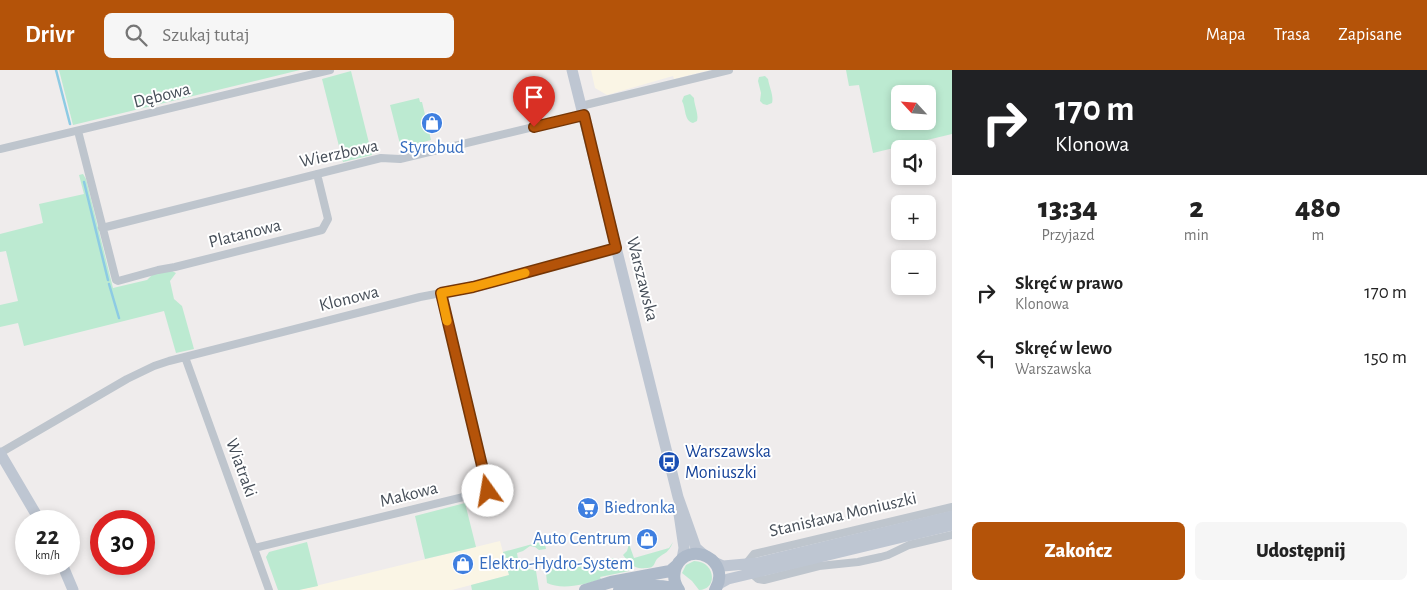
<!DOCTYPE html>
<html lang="pl">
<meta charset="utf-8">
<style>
body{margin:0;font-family:"Alegreya Sans",sans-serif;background:#f6f6f6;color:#222;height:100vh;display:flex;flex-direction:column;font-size:19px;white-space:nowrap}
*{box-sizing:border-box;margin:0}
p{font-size:16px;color:#767676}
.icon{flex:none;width:28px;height:28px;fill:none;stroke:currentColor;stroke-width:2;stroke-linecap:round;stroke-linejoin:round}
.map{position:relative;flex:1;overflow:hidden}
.side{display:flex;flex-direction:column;background:#fff;width:475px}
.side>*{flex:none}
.banner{background:#202124;color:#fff;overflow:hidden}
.needle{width:32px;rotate:296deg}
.buttons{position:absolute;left:891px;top:15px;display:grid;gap:10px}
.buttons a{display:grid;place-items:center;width:45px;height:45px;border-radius:8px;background:#fff;box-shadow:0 2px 8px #0003;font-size:25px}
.speed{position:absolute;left:15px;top:440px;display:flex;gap:10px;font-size:25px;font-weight:700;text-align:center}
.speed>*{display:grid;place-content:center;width:65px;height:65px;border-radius:50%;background:#fff;box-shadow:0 2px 8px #0003;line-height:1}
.speed small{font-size:12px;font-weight:400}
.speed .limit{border:8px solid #d22;background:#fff;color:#111}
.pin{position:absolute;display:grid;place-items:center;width:42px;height:42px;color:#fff;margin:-51px -21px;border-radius:50% 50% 50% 0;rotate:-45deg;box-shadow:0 0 5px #0007}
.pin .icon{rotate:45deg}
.me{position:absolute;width:55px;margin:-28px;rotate:347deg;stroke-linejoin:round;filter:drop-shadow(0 0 4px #0008)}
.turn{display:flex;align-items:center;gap:18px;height:105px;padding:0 20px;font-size:22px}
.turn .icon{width:65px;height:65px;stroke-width:2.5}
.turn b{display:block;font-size:35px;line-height:42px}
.eta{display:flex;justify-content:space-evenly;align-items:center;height:85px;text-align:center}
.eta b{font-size:30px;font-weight:800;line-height:35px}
.button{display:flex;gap:10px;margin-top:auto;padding:10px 20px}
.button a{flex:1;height:58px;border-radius:8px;background:#b45309;color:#fff;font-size:20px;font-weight:800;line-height:58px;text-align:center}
.button a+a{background:#f6f6f6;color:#222}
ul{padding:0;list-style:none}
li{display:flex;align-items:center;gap:15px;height:65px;padding:0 20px}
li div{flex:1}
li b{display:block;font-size:19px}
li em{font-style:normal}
header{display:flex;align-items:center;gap:30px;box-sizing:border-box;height:70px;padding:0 25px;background:#b45309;color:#fff}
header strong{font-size:24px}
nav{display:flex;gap:28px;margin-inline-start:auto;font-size:18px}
.search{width:350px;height:45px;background:#f6f6f6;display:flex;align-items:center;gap:12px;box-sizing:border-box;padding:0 18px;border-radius:8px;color:#767676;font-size:19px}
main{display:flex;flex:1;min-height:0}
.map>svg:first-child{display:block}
.commercial{fill:#faf5e5}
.green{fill:#bcead1;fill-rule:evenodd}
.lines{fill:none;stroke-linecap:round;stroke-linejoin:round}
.stream{stroke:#8dcbe4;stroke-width:2.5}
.street{stroke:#bec5cd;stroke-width:8}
.secondary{stroke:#bec6d2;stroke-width:11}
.primary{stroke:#adb9c9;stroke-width:12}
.route-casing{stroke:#753606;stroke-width:12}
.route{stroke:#b45309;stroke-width:9}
.slow{stroke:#f59e0b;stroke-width:9}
.labels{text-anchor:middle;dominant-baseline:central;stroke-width:4;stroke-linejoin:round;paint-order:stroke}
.street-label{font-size:18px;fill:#464e58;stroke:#fff}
.shop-label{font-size:18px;fill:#366cbe;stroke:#fff;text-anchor:start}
.transit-label{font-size:18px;fill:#164399;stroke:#fff;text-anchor:start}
</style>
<header>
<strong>Drivr</strong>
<div class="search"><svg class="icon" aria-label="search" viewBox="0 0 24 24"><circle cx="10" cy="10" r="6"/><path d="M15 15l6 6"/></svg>Szukaj tutaj</div>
<nav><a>Mapa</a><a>Trasa</a><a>Zapisane</a></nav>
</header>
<main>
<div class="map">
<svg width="952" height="520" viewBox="0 0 952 520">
<rect width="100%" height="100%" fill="#efecec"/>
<path class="commercial" d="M591,0H710L674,9L673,6L607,25L595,18Z
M500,471L509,505L452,520H299Z"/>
<path class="green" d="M59,0H300L73,55Z
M846,0H952V64L873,83L859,15L849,16ZM900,24H928V51H900Z
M351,1L372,85L343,92L322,9Z
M765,6L768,9C769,16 774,26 772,33L767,35L763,34L760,31L761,23L758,11L759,7Z
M690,24L694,28C694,35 699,44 697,51L693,53C684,51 686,38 682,31L684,26Z
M419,28L420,32H422L431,70L401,78L390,35Z
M83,104L86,109L113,218L147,210L153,204L170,200L176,203L170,211L174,229L182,236L194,279L176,283L164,241L24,276L18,253L0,257V235L18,231L6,181L0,182V164L43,153L39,134L84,124L79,105Z
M465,433L476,477L425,489L415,446Z
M565,465L566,470L545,474L546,479L539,480L535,477L530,476L523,481L517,483L518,489H522C524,500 527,498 536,501L539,520H472L471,515L509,505L503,482Z
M307,472L318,516L299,520H278L266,487L269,482Z
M673,472C668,484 665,482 657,489C655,491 655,494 653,496C651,498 648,498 645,498C635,500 629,493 623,485L627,481L629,474L634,488L669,478Z
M613,488L620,491L629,501L600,507L601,509C585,515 561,520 547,513L546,503L549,499L553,497Z
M694,491C716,491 718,520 699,520L692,511L682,503L686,495Z"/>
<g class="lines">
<path class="stream" d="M56,0L70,54
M84,112L108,210
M109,214L119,248"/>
<path class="street" d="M581,36L729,0
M78,61L116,210L118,211L158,200L175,197L322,160L328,149L317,104
M0,79L330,0
M102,158L381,88L400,89L583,45
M185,287L269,520
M0,383L127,309L154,296L169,291L420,227L473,217L616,178
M254,478L488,421L441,223
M746,494L754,484L952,437
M751,503L758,509L764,510L819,496L858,492L881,487L888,485L909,475L952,465"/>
<path class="secondary" d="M572,0L678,427L696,478L704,485
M0,383L40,451
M679,444L684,478L682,489
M714,492L723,496L757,493L952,446
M62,494L73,520
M716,518L719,514L728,509L952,455"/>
<path class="primary" d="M585,520L611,512L670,501L677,495
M619,520C637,518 661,512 678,520
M679,520C674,513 673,505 676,497C689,469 733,490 715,520"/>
</g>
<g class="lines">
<g class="route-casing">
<path id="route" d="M488,421L441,223L473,217L616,178L584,45L534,57"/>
</g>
<use href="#route" class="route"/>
<path class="slow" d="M447,251L441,223L473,217L525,203"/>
</g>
<defs>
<g id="shop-disc" transform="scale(1.125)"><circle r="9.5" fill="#3f7fe0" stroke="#fff"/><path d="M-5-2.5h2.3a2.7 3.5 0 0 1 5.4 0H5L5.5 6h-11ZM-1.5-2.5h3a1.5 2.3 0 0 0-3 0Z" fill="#fff"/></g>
<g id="bus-disc" transform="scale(1.125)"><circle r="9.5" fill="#1a4fb4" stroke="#fff"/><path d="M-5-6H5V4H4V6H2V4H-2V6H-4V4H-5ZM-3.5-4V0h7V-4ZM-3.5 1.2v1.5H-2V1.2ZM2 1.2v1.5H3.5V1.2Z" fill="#fff"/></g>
<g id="supermarket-disc" transform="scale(1.125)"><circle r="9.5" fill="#3f7fe0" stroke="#fff"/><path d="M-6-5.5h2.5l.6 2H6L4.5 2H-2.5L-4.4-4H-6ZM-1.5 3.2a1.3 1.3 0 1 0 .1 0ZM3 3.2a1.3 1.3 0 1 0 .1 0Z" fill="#fff"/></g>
</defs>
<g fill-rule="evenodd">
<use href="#shop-disc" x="432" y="53"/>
<use href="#bus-disc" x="669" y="392"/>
<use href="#supermarket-disc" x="588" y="438"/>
<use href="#shop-disc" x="647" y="469"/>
<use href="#shop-disc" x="463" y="494"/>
</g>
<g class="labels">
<g class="street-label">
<text transform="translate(162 26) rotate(-14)">Dębowa</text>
<text transform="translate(339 84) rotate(-12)">Wierzbowa</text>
<text transform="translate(245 164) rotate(-14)">Platanowa</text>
<text transform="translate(642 209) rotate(76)">Warszawska</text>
<text transform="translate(349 229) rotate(-14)">Klonowa</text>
<text transform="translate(241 398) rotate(70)">Wiatraki</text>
<text transform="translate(409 425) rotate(-14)">Makowa</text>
<text transform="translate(843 445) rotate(-13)">Stanisława Moniuszki</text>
</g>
<g class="shop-label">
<text x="432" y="78" text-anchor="middle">Styrobud</text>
<text x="604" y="438">Biedronka</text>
<text x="631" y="469" text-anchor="end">Auto Centrum</text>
<text x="479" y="494">Elektro-Hydro-System</text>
</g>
<g class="transit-label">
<text x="685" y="382">Warszawska<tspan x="685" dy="21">Moniuszki</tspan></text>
</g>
</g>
</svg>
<div class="buttons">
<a><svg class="needle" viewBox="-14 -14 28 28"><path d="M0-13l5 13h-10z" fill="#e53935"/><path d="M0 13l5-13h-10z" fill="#767676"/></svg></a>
<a><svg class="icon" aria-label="sound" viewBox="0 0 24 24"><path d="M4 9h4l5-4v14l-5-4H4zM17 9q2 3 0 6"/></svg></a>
<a>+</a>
<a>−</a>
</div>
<div class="speed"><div>22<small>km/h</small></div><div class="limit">30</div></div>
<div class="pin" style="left:534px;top:57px;background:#d93025"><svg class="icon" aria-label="arrive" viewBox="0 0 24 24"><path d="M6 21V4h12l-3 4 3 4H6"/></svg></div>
<svg class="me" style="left:488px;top:421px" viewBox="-20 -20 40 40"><circle r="19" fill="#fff"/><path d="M0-13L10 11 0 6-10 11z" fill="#b45309"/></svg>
</div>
<section class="side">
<div class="banner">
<div class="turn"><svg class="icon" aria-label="right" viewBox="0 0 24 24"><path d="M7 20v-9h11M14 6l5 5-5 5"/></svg><div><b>170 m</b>Klonowa</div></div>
</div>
<div class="eta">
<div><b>13:34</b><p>Przyjazd</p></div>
<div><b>2</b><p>min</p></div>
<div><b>480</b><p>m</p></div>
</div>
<ul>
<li><svg class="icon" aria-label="right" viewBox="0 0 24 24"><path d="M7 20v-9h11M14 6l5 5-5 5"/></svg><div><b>Skręć w prawo</b><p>Klonowa</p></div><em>170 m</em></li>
<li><svg class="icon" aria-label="left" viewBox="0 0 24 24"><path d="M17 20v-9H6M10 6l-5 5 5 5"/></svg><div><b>Skręć w lewo</b><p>Warszawska</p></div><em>150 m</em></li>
</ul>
<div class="button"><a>Zakończ</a><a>Udostępnij</a></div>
</section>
</main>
